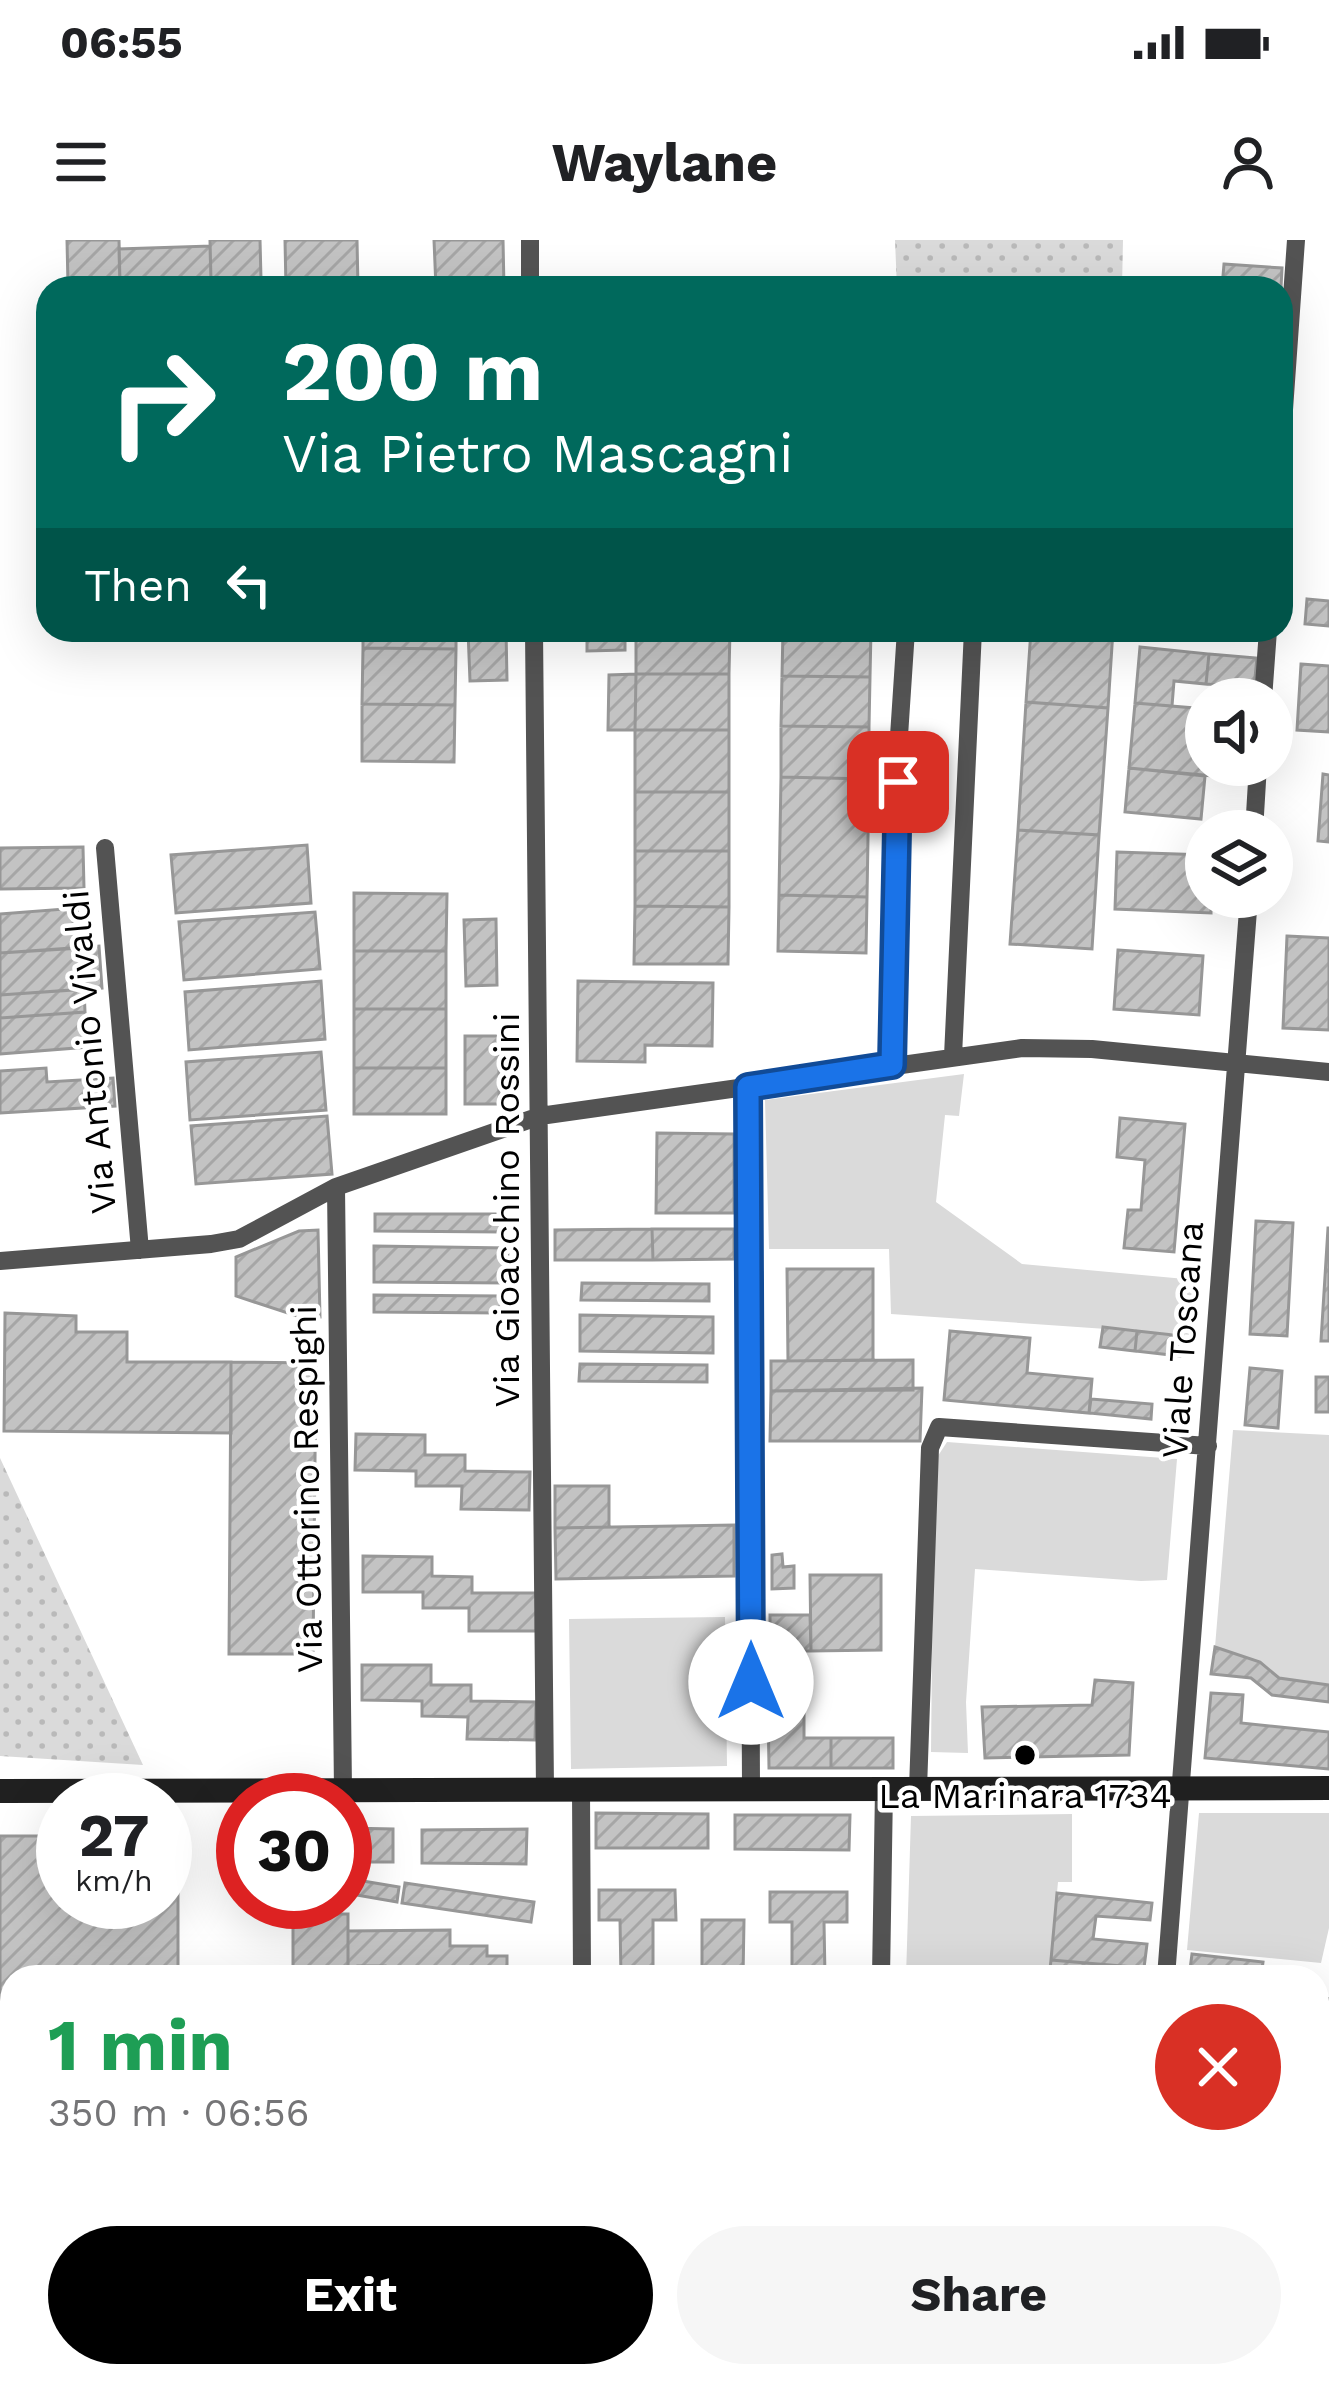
<!DOCTYPE html>
<meta charset="utf-8">
<style>
body{margin:0;font-family:"Work Sans",sans-serif;background:#f6f6f6;color:#202124;height:100vh;display:flex;flex-direction:column;font-size:45px;white-space:nowrap}
*{box-sizing:border-box;margin:0}
p{font-size:39px;color:#757577}
.icon{flex:none;width:66px;height:66px;fill:none;stroke:currentColor;stroke-width:2;stroke-linecap:round;stroke-linejoin:round}
.map{position:relative;flex:1;overflow:hidden}
.drawer{position:absolute;left:0px;top:1725px;width:1329px;height:423px;display:flex;flex-direction:column;background:#fff;border-radius:36px 36px 0 0;box-shadow:0 12px 48px #0002}
.drawer>*{flex:none}
.banner{position:absolute;left:36px;top:36px;width:1257px;height:366px;border-radius:36px;box-shadow:0 12px 48px #0002;background:#00695c;color:#fff;overflow:hidden}
.buttons{position:absolute;left:1185px;top:438px;display:grid;gap:24px}
.buttons a{display:grid;place-items:center;width:108px;height:108px;border-radius:50%;background:#fff;box-shadow:0 12px 48px #0002;font-size:60px}
.speed{position:absolute;left:36px;top:1533px;display:flex;gap:24px;font-size:60px;font-weight:700;text-align:center}
.speed>*{display:grid;place-content:center;width:156px;height:156px;border-radius:50%;background:#fff;box-shadow:0 12px 48px #0002;line-height:1}
.speed small{font-size:30px;font-weight:400}
.speed .limit{border:18px solid #d22;background:#fff;color:#111}
.pin{position:absolute;display:grid;place-items:center;width:102px;height:102px;color:#fff;margin:-51px;border-radius:24px;box-shadow:0 6px 18px #0006}
.me{position:absolute;width:132px;margin:-66px;rotate:0deg;stroke-linejoin:round;filter:drop-shadow(0 0 9px #0008)}
.turn{display:flex;align-items:center;gap:42px;height:252px;padding:0 48px;font-size:54px}
.turn .icon{width:156px;height:156px;stroke-width:2.5}
.turn b{display:block;font-size:84px;line-height:102px}
.then{display:flex;align-items:center;height:114px;padding:0 48px;background:#0003;gap:24px;font-size:45px}
.round{display:grid;place-items:center;flex:none;width:126px;height:126px;border-radius:63px;background:#f6f6f6}
.headline{display:flex;align-items:center;justify-content:space-between;height:204px;padding:0 48px}
h1{font-size:72px;font-weight:700;line-height:90px;color:#1e9e55}
.cta{display:flex;gap:24px;margin-top:auto;padding:24px 48px}
.cta a{flex:1;height:138px;border-radius:72px;background:#000;color:#fff;font-size:48px;font-weight:700;line-height:138px;text-align:center}
.cta a+a{background:#f6f6f6;color:#202124}
.status{display:flex;justify-content:space-between;align-items:center;height:84px;padding:0 60px;background:#fff;direction:ltr}
.status svg{height:33px;fill:currentColor}
header{display:flex;justify-content:space-between;align-items:center;height:156px;padding:0 48px;background:#fff;font-size:54px;font-weight:700}
.map>svg:first-child{display:block}
.grass{fill:url(#grass-dots)}
.green{fill:#dadada}
.building{fill:url(#building-hatch);stroke:#979797;stroke-width:3}
.lines{fill:none;stroke-linecap:round;stroke-linejoin:round}
.street{stroke:#535353;stroke-width:18}
.secondary{stroke:#202020;stroke-width:24}
.route-casing{stroke:#114b97;stroke-width:30}
.route{stroke:#1a73e8;stroke-width:21}
.poi-dot{fill:#000;stroke:#fff;stroke-width:4.5}
.labels{text-anchor:middle;dominant-baseline:central;stroke-width:9;stroke-linejoin:round;paint-order:stroke}
.street-label{font-size:36px;fill:#000;stroke:#fff}
.poi-label{font-size:36px;fill:#000;stroke:#fff}
</style>
<div class="status"><b>06:55</b><svg viewBox="0 0 49 12"><path d="M0 12V9h3v3zM5 12V6h3v6zM10 12V3h3v9zM15 12V0h3v12zM26 1h20v11H26zM47 4h2v5h-2z"/></svg></div>
<header><svg class="icon" aria-label="menu" viewBox="0 0 24 24"><path d="M4 6h16M4 12h16M4 18h16"/></svg>Waylane<svg class="icon" aria-label="person" viewBox="0 0 24 24"><circle cx="12" cy="8" r="4"/><path d="M4 21q1-7 8-7t8 7"/></svg></header>
<div class="map">
<svg width="1329" height="2146" viewBox="0 0 1329 2146">
<defs>
<pattern id="grass-dots" width="8" height="8" patternUnits="userSpaceOnUse" patternTransform="scale(3)"><rect width="8" height="8" fill="#dadada"/><path d="M2 2h.1M6 6h.1" fill="none" stroke="#b9b9b9" stroke-width="1.8" stroke-linecap="round"/></pattern>
<pattern id="building-hatch" width="6" height="6" patternUnits="userSpaceOnUse" patternTransform="scale(3)"><rect width="6" height="6" fill="#c3c3c3"/><path d="M-1 1l2-2M0 6l6-6M5 7l2-2" fill="none" stroke="#a6a6a6"/></pattern>
</defs>
<rect width="100%" height="100%" fill="#fff"/>
<path class="grass" d="M895,0H1123L1122,48H897Z
M0,1218L143,1525L0,1516Z"/>
<path class="green" d="M964,834L959,876L945,875L936,962L1022,1024L1196,1040L1193,1095L891,1074L889,1009H769L765,860Z
M1233,1190L1329,1195V1445L1279,1438L1260,1422L1215,1407Z
M947,1202L1177,1219L1167,1340L1141,1341L975,1329L966,1462L968,1513L931,1512L934,1222Z
M725,1377L727,1526L571,1529L569,1379Z
M1199,1573H1329V1688L1321,1723L1187,1710Z
M1072,1574V1642H1058L1049,1737H906L911,1576Z"/>
<path class="building" d="M67,0H119L120,44L68,45Z
M210,0H260L261,39L211,41Z
M285,0H357L358,48H286Z
M434,0H503L504,48H436Z
M210,6L211,41L233,40L234,48H120L119,9Z
M1224,24L1282,28L1281,48H1222Z
M1307,359L1329,361V386L1305,384Z
M363,390H456V409L363,408Z
M468,390H506L507,440L470,441Z
M587,390H625V410L587,411Z
M636,390H730L729,434H636Z
M783,390H871L870,437L782,436Z
M1031,390H1113L1108,468L1026,462Z
M1140,407L1209,414L1206,444L1174,441L1172,466L1135,463Z
M363,408L456,409L455,465L362,464Z
M1209,414L1257,418L1254,448L1206,444Z
M1301,424L1329,426V492L1297,490Z
M636,434H729V490H635Z
M636,434L635,490H608L609,435Z
M782,436L870,437L869,487L781,486Z
M1026,462L1108,468L1099,595L1018,590Z
M1135,463L1206,469V493L1198,492L1196,512H1206V525H1247L1245,539L1129,528Z
M362,464L455,465L454,522L362,521Z
M781,486L869,487V539L781,537Z
M635,490H729V552H635Z
M1129,528L1205,536L1201,579L1125,572Z
M1323,534L1329,535V602L1318,601Z
M781,537L869,539L867,657L779,655Z
M635,552H729V611H635Z
M1018,590L1099,595L1092,709L1010,704Z
M307,605L311,663L176,673L171,615Z
M83,607L84,648L0,649V608Z
M635,611H729V667L635,666Z
M1117,612L1206,615V657H1211V673L1115,669Z
M354,653L447,654L446,711H354Z
M779,655L867,657L866,713L778,711Z
M635,666L729,667L728,724H634Z
M77,668L80,708L0,713V674Z
M315,672L320,729L184,740L179,682Z
M496,679L497,745L466,746L464,680Z
M1287,696L1329,698V790L1283,788Z
M99,706L102,748L0,755V713Z
M1118,710L1203,716L1199,775L1114,769Z
M354,711H446V769H354Z
M321,741L325,799L189,810L185,752Z
M578,741L713,743L712,806L645,805V822L577,821Z
M84,749L85,772L0,778V755Z
M354,769H446V828H354Z
M85,772L88,807L0,814V778Z
M465,796H499V864H465Z
M321,812L326,870L190,880L186,822Z
M46,828L47,842L113,838L115,866L0,873V831Z
M354,828H446V874H354Z
M327,876L332,934L196,944L191,886Z
M1120,878L1185,884L1174,1012L1124,1008L1128,970H1141L1145,920L1117,917Z
M657,893L734,894V973H656Z
M375,974H503V992L375,991Z
M1256,981L1293,983L1287,1096L1250,1094Z
M1328,988H1329V1101H1321Z
M652,989H734V1019L653,1020Z
M652,989L653,1020H555V990Z
M318,990L320,1077H300L236,1056V1017L299,991Z
M374,1006L508,1008L507,1043L374,1042Z
M787,1029H873V1120L788,1121Z
M582,1043L709,1044V1061L581,1060Z
M374,1055L501,1056V1073L374,1072Z
M5,1073L76,1076V1092H127V1122H231V1193L4,1191Z
M580,1075L713,1077V1113L580,1111Z
M1103,1087L1137,1091L1135,1111L1100,1107Z
M950,1091L1030,1098L1027,1133L1092,1139L1089,1173L944,1160Z
M1137,1091L1183,1096L1180,1116L1135,1111Z
M913,1120V1150L771,1151V1121Z
M231,1122L316,1123L313,1414H229Z
M580,1124L707,1125V1142L579,1141Z
M1250,1128L1282,1131L1278,1188L1245,1185Z
M1316,1137H1329V1172H1316Z
M922,1148L920,1201H770L771,1151Z
M1091,1159L1152,1164L1151,1179L1089,1173Z
M356,1194L425,1195V1215H465V1231L530,1232L529,1270L461,1269L462,1246H416V1231L355,1230Z
M555,1246H609V1287L555,1288Z
M734,1285V1336L556,1339L555,1288Z
M782,1314L783,1327L794,1326V1348L772,1349V1315Z
M363,1316L432,1317V1336L472,1337V1353H537L536,1391H469V1368H423V1352H363Z
M810,1335H881V1410L811,1411Z
M770,1375H810L811,1411H770Z
M1215,1407L1260,1422L1279,1438L1329,1445V1462L1272,1455L1251,1438L1211,1434Z
M362,1425H431V1445H471V1461L536,1462L535,1500L467,1499L468,1477L422,1476V1461L362,1460Z
M1095,1440L1133,1443L1129,1515L985,1518L982,1467L1092,1465Z
M1211,1453L1243,1455L1241,1483L1329,1492V1529L1205,1518Z
M768,1467H804V1498H831V1528H769Z
M831,1498H893V1528H831Z
M596,1573L708,1574V1608H596Z
M735,1575H850L849,1610L735,1609Z
M345,1588L393,1589V1622H345Z
M527,1589L526,1624L422,1623V1590Z
M0,1596H63V1662H165V1596H178V1737H12V1791H0Z
M345,1638L399,1647L397,1662L345,1653Z
M405,1643L534,1662L531,1682L402,1663Z
M599,1650H675L676,1680H653V1737H621L620,1680H599Z
M770,1652H847V1682H824L825,1737H792V1682H770Z
M1057,1653L1152,1663L1150,1680L1096,1676L1093,1699L1147,1704L1144,1728L1051,1720Z
M293,1674H348V1737H293Z
M702,1680H744L743,1737H702Z
M450,1690V1706H487V1716H507V1737H385V1726H358V1737H348V1691Z
M1192,1714L1263,1722L1261,1737H1189Z
M1051,1720L1144,1728V1737H1049Z
M1085,2136H1242L1241,2146H1085Z"/>
<g class="lines">
<path class="street" d="M530,0V48
M1281,212L1296,0
M534,390L545,1550
M1263,459L1268,390
M1254,591L1258,525
M105,608L140,1010
M953,816L973,390
M892,825L899,496L906,390
M748,847L751,1549
M336,947L343,1550
M0,1021L211,1004L239,999L336,947L540,876L1022,808L1092,809L1329,832
M918,1549L930,1208L939,1187L1208,1206
M581,1550L582,1737
M881,1737L884,1549
M1166,1737L1249,657
M1317,1812L1329,1766
M1317,1897L1329,1900
M0,1963L12,1984
M0,2018L12,2008
M584,2136V2141
M876,2146V2136
M1264,2146V2136"/>
<path class="secondary" d="M0,1551L1329,1548"/>
</g>
<g class="lines">
<g class="route-casing">
<path id="route" d="M751,1442L748,847L892,825L898,542"/>
</g>
<use href="#route" class="route"/>
</g>
<circle class="poi-dot" cx="1025" cy="1515" r="12"/>
<g class="labels">
<g class="street-label">
<text transform="translate(90 812) rotate(-95)">Via Antonio Vivaldi</text>
<text transform="translate(507 970) rotate(-90)">Via Gioacchino Rossini</text>
<text transform="translate(1183 1100) rotate(-86)">Viale Toscana</text>
<text transform="translate(307 1249) rotate(-91)">Via Ottorino Respighi</text>
</g>
<g class="poi-label">
<text x="1025" y="1556">La Marinara 1734</text>
</g>
</g>
</svg>
<div class="buttons">
<a><svg class="icon" aria-label="sound" viewBox="0 0 24 24"><path d="M4 9h4l5-4v14l-5-4H4zM17 9q2 3 0 6"/></svg></a>
<a><svg class="icon" aria-label="layers" viewBox="0 0 24 24"><path d="M12 4l9 5-9 5-9-5zM3 14l9 5 9-5"/></svg></a>
</div>
<div class="speed"><div>27<small>km/h</small></div><div class="limit">30</div></div>
<div class="pin" style="left:898px;top:542px;background:#d93025"><svg class="icon" aria-label="arrive" viewBox="0 0 24 24"><path d="M6 21V4h12l-3 4 3 4H6"/></svg></div>
<svg class="me" style="left:751px;top:1442px" viewBox="-20 -20 40 40"><circle r="19" fill="#fff"/><path d="M0-13L10 11 0 6-10 11z" fill="#1a73e8"/></svg>
<div class="banner">
<div class="turn"><svg class="icon" aria-label="right" viewBox="0 0 24 24"><path d="M7 20v-9h11M14 6l5 5-5 5"/></svg><div><b>200 m</b>Via Pietro Mascagni</div></div>
<div class="then">Then<svg class="icon" aria-label="left" viewBox="0 0 24 24"><path d="M17 20v-9H6M10 6l-5 5 5 5"/></svg></div>
</div>
<section class="drawer">
<div class="headline"><div><h1>1 min</h1><p>350 m · 06:56</p></div><a class="round" style="background:#d93025;color:#fff"><svg class="icon" aria-label="close" viewBox="0 0 24 24"><path d="M6 6l12 12M18 6L6 18"/></svg></a></div>
<div class="cta"><a>Exit</a><a>Share</a></div>
</section>
</div>
